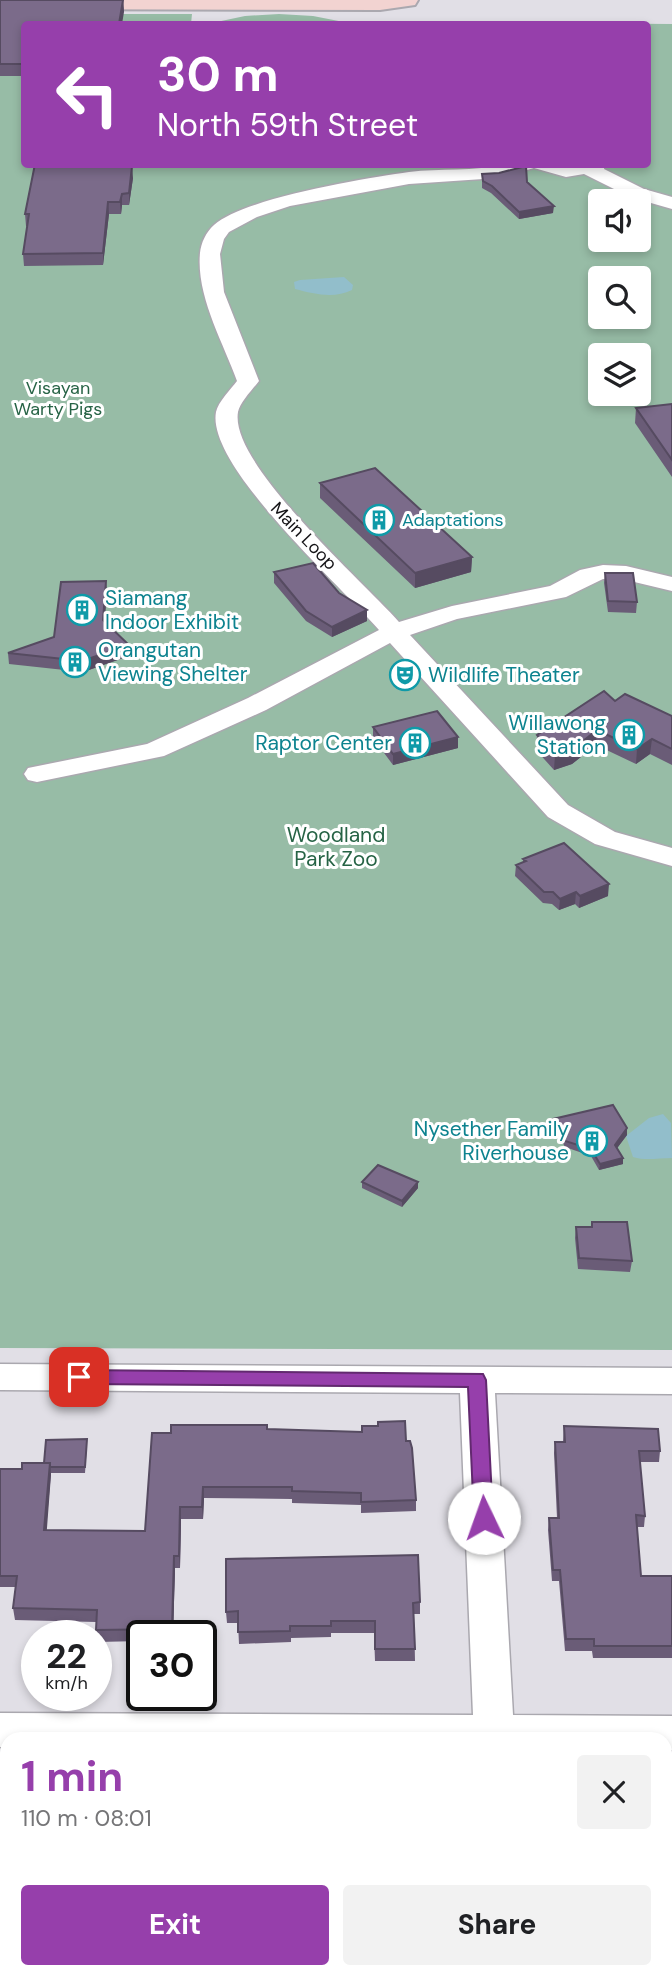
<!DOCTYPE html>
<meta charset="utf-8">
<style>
body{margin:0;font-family:"DM Sans",sans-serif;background:#f2f2f2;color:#202124;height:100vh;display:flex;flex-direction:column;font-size:26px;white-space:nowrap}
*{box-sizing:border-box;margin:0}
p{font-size:23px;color:#757577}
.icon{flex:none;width:38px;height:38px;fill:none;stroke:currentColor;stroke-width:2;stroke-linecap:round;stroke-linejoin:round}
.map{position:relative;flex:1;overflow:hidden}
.side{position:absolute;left:0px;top:1732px;width:672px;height:247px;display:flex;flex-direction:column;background:#fff;border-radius:21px 21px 0 0;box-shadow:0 4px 10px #0003}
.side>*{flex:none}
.top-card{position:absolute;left:21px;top:21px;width:630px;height:147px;border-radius:7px;box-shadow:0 4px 10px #0003;background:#963fab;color:#fff;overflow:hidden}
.tools{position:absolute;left:588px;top:189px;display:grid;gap:14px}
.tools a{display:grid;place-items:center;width:63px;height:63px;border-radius:7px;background:#fff;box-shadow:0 4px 10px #0003;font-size:35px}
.speed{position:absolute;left:21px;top:1620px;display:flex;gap:14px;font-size:35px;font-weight:700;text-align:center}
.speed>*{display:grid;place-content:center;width:91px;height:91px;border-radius:50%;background:#fff;box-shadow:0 4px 10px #0003;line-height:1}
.speed small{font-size:18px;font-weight:400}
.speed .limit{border:4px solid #111;border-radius:10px;background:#fff;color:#111}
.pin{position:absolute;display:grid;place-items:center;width:60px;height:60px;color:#fff;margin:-30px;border-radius:14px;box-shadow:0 4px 10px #0006}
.me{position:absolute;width:77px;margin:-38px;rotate:357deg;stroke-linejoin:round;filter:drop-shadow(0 0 5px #0008)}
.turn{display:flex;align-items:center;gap:24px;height:147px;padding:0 21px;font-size:32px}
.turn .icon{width:91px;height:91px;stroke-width:2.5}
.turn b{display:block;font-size:49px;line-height:60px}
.round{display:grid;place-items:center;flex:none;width:74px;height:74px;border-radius:7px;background:#f2f2f2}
.headline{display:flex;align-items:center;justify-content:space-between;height:119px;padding:0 21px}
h1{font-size:42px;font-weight:700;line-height:52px;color:#963fab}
.cta{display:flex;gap:14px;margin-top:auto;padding:14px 21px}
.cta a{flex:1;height:80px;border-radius:7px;background:#963fab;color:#fff;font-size:28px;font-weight:700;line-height:80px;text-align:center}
.cta a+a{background:#f2f2f2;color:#202124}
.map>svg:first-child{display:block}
.green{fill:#97bca6;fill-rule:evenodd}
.water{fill:#92becb}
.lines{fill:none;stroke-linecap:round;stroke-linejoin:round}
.street-casing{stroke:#aaa8af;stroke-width:3}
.secondary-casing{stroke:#aaa8af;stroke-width:4}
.street{fill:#fff;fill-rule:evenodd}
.secondary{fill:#f2d3d1;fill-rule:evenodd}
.wall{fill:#6a5c77}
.shaded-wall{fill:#564b61}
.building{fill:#7b6b8a;stroke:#564b61;stroke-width:2}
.route{fill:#963fab;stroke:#62296f;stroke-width:2}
.labels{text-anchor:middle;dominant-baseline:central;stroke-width:6;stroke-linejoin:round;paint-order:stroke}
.far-park-label{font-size:18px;fill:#266345;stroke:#fff}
.far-culture-label{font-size:18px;fill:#0d838f;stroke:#fff;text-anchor:start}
.far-street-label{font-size:18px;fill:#141316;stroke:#fff}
.culture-label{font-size:21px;fill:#0d838f;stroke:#fff;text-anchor:start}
.park-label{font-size:21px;fill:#266345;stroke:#fff}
</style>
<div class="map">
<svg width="672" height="1979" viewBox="0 0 672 1979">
<rect width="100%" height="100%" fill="#e1dfe6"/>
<path class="green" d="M0,14H192L191,24H24V164H648V24H391V22L672,24V1350L0,1348ZM600,201H639V240H600ZM600,278H639V317H600ZM600,355H639V394H600Z
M279,14L313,16L354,24H207L245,16Z"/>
<path class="water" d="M344,277L353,285L352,290C334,299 314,294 295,289L294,282L300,280Z
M663,1114L671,1123L672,1158C658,1158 646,1161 633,1157L626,1136L649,1118Z"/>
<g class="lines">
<g class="street-casing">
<path id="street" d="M505,164H605L604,169L644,189L672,197V209L630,197L584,174L566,177L534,168L498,178L409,184L290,206L257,217L229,232L224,239L220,254L224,292L259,381C253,389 240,402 238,412C229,464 364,582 399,622L452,606L550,586L580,570L603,565L626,566L672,577V591L626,580L603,579L566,597L457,619L410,635L568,805L615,832L672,848V866L595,844L548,817L390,643L266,710L164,756L37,782L28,780L24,774L28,768L147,744L248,698L379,630C343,588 206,466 216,412C218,402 231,389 237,381C223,342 196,296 200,253C201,243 206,232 214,225C244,198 366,178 409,172C440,168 474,172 505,164Z
M0,1364L672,1368V1394L495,1393L513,1715L672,1716V1750H665V1740H7V1747H0V1713L473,1715L460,1393L0,1390Z
M7,1811V1849L0,1852V1814Z
M484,1972H526V1979H484Z"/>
</g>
<g class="secondary-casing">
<path id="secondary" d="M0,0H418L415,5L380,10L0,9Z"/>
</g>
<use href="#street" class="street"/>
<use href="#secondary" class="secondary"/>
</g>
<path class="wall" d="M0,0H123L124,12L24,24V76H0Z
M426,164H477L426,168Z
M482,174L553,213L519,219L491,193L482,188Z
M133,178L129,205H122L121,214H109L103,265L24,266L23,254L27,226H26L25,214Z
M672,404V477L635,423L636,408Z
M320,483L472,557L471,572L415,588L320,498Z
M274,572L339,593L367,610V621L332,637L306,621L274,583Z
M605,573L637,602L636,613L608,612L604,583Z
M107,592L104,621L129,645V656L83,672L9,664L8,653L54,637Z
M615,701L672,716V765L650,754L636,764L596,745L572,764L554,770L536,750L537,735Z
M373,727L458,748L393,765L373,738Z
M523,859L608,896L579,908L575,904L559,910L552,904L543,903L515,876L516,865L523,862Z
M553,1119L627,1135L617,1148L623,1164L599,1170L591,1156L565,1147L553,1125Z
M362,1182L418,1188L402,1207L362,1188Z
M592,1222L632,1261L630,1272L578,1269L575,1238L576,1227H591Z
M564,1426L660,1451L659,1462H640L645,1516L644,1527H637L641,1576H672V1658H593L592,1651H565L559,1581H552L548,1530L549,1518H557L554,1453L555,1442H563Z
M267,1429L406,1441L416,1500V1511L361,1513V1505L292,1503V1499L204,1498L203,1519H181L180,1568H175L173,1636H142V1641L97,1642L96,1622L15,1620L13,1608L16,1587H0V1469H22L44,1463L87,1445L85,1473H51L46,1530L145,1531L171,1433Z
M420,1602V1614H414L415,1661H375L374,1633H331V1637L291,1638V1642L239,1644L238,1623H227L226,1612Z
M665,1788H672V1881H665Z
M42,1972H127L128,1979H45Z
M559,1972H618V1979H560Z"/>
<path class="shaded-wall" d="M123,0L124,12L122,24H119Z
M132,166L133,178L129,205V193Z
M122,194V205L121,214L120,202Z
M108,202L109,214L103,265V253Z
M554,206L553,213L519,219V212Z
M472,557L471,572L415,588V573Z
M106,581L107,592L104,631L103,620Z
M367,610V621L332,637V627Z
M129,645V656L83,672L82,661Z
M597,730L596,745L572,764L554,770L555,755Z
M458,737V748L393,765V754Z
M652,739L650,754L636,764L637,749Z
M609,884L608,896L579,908L580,896Z
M576,892L575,904L559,910L560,899Z
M627,1128V1135L615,1151V1145Z
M623,1158V1164L599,1170L600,1164Z
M418,1182V1188L402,1207V1201Z
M50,1463L51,1475L46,1541L44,1530Z
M203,1487L204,1498L203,1519L202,1507Z
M180,1507L181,1519L180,1568L179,1556Z
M174,1556L175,1568L173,1636L172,1629Z"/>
<path class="building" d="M0,0H123L119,24H24V64H0Z
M35,164L132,166L129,193L122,194L120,202H108L103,253L23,254L29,214H25Z
M526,166L527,182L554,206L519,212L492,186L483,181L482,174L499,173Z
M672,404V460L636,408Z
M375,468L472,557L415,573L320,483Z
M313,563L339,593L367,610L332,627L306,611L274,572Z
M605,573H633L637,602L608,601Z
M106,581L103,620L129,645L82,661L8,653L54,637L61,582Z
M604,691L615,701L625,694L672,716V749L652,739L637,749L597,730L573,749L555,755L537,735Z
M437,711L458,737L393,754L373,727Z
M564,843L609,884L580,896L576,892L560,899L553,892H544L516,865L526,861L523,859Z
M613,1105L627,1128L615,1145L623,1158L600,1164L591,1149L565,1141L553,1119Z
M378,1165L418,1182L402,1201L362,1182Z
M592,1222H627L632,1261L579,1258L576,1227H592Z
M405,1421L406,1441H410L412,1448L416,1500L361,1502V1493L292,1491V1487H203L202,1507H180L179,1556H174L172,1629L96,1630L97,1610L13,1608L17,1576H0V1469H22V1463H50L44,1530L145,1531L152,1433H171V1425H267V1429L362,1432V1426H378V1422Z
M564,1426L658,1429L660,1451H639L645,1516L636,1515L641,1576H672V1646H594V1639H566L560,1570H553L549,1518H559L555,1442H565Z
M87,1439L85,1467H50V1463H44L46,1440Z
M418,1555L420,1602L413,1603L415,1649H375V1621H331V1626H290V1631L238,1632V1611L226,1612V1559Z
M665,1788H672V1870L665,1871Z
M46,1972H126L128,1975L122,1979H49Z
M367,1972H421V1979H358V1975H367Z
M562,1972H618V1979H563Z"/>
<path class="route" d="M79,1370L483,1374L486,1380L493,1518L490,1524L484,1526L477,1524L474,1518L468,1387L79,1384L73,1382L70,1377L73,1372Z"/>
<defs>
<g id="building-ring" transform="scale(1.575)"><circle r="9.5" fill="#fff" stroke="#0f9aa8" stroke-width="1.5"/><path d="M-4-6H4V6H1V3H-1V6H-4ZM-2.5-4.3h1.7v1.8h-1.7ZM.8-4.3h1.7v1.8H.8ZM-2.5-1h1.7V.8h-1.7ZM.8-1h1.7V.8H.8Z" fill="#0f9aa8"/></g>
<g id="theatre-ring" transform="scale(1.575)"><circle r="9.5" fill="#fff" stroke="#0f9aa8" stroke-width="1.5"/><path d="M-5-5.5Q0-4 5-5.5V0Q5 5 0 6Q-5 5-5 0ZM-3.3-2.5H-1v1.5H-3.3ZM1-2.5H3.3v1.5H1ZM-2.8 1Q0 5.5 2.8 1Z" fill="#0f9aa8"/></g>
</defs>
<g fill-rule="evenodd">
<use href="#building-ring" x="379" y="520"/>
<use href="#building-ring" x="82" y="610"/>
<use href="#building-ring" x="75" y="662"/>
<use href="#theatre-ring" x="405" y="675"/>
<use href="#building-ring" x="629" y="735"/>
<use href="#building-ring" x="415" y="743"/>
<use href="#building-ring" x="592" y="1141"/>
</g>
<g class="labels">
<g class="far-park-label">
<text x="58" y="388">Visayan<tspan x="58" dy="21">Warty Pigs</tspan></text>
</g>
<g class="far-culture-label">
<text x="402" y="520">Adaptations</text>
</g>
<g class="far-street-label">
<text transform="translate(304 536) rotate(46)">Main Loop</text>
</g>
<g class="culture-label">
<text x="105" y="598">Siamang<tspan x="105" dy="24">Indoor Exhibit</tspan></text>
<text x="98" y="650">Orangutan<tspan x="98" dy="24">Viewing Shelter</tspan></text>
<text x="428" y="675">Wildlife Theater</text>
<text x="606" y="723" text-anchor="end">Willawong<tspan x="606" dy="24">Station</tspan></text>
<text x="392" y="743" text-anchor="end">Raptor Center</text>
<text x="569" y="1129" text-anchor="end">Nysether Family<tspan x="569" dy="24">Riverhouse</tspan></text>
</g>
<g class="park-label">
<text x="336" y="835">Woodland<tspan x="336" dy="24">Park Zoo</tspan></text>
</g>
</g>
</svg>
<div class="tools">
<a><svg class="icon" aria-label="sound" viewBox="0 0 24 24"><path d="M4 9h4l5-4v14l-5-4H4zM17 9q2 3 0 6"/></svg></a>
<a><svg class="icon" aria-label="search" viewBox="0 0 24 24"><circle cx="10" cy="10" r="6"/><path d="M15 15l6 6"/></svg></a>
<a><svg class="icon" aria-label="layers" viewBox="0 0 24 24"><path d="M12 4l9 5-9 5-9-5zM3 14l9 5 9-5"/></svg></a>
</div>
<div class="speed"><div>22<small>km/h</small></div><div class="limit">30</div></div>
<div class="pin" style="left:79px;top:1377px;background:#d93025"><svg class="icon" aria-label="arrive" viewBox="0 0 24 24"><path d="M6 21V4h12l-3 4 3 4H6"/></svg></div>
<svg class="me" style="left:484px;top:1518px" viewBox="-20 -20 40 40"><circle r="19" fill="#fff"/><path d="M0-13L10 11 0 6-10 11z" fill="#963fab"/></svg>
<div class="top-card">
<div class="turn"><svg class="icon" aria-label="left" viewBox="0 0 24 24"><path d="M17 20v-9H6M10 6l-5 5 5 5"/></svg><div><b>30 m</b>North 59th Street</div></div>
</div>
<section class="side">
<div class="headline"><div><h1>1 min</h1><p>110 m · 08:01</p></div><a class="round"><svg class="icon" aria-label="close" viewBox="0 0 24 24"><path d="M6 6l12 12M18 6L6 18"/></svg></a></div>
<div class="cta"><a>Exit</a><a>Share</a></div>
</section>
</div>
